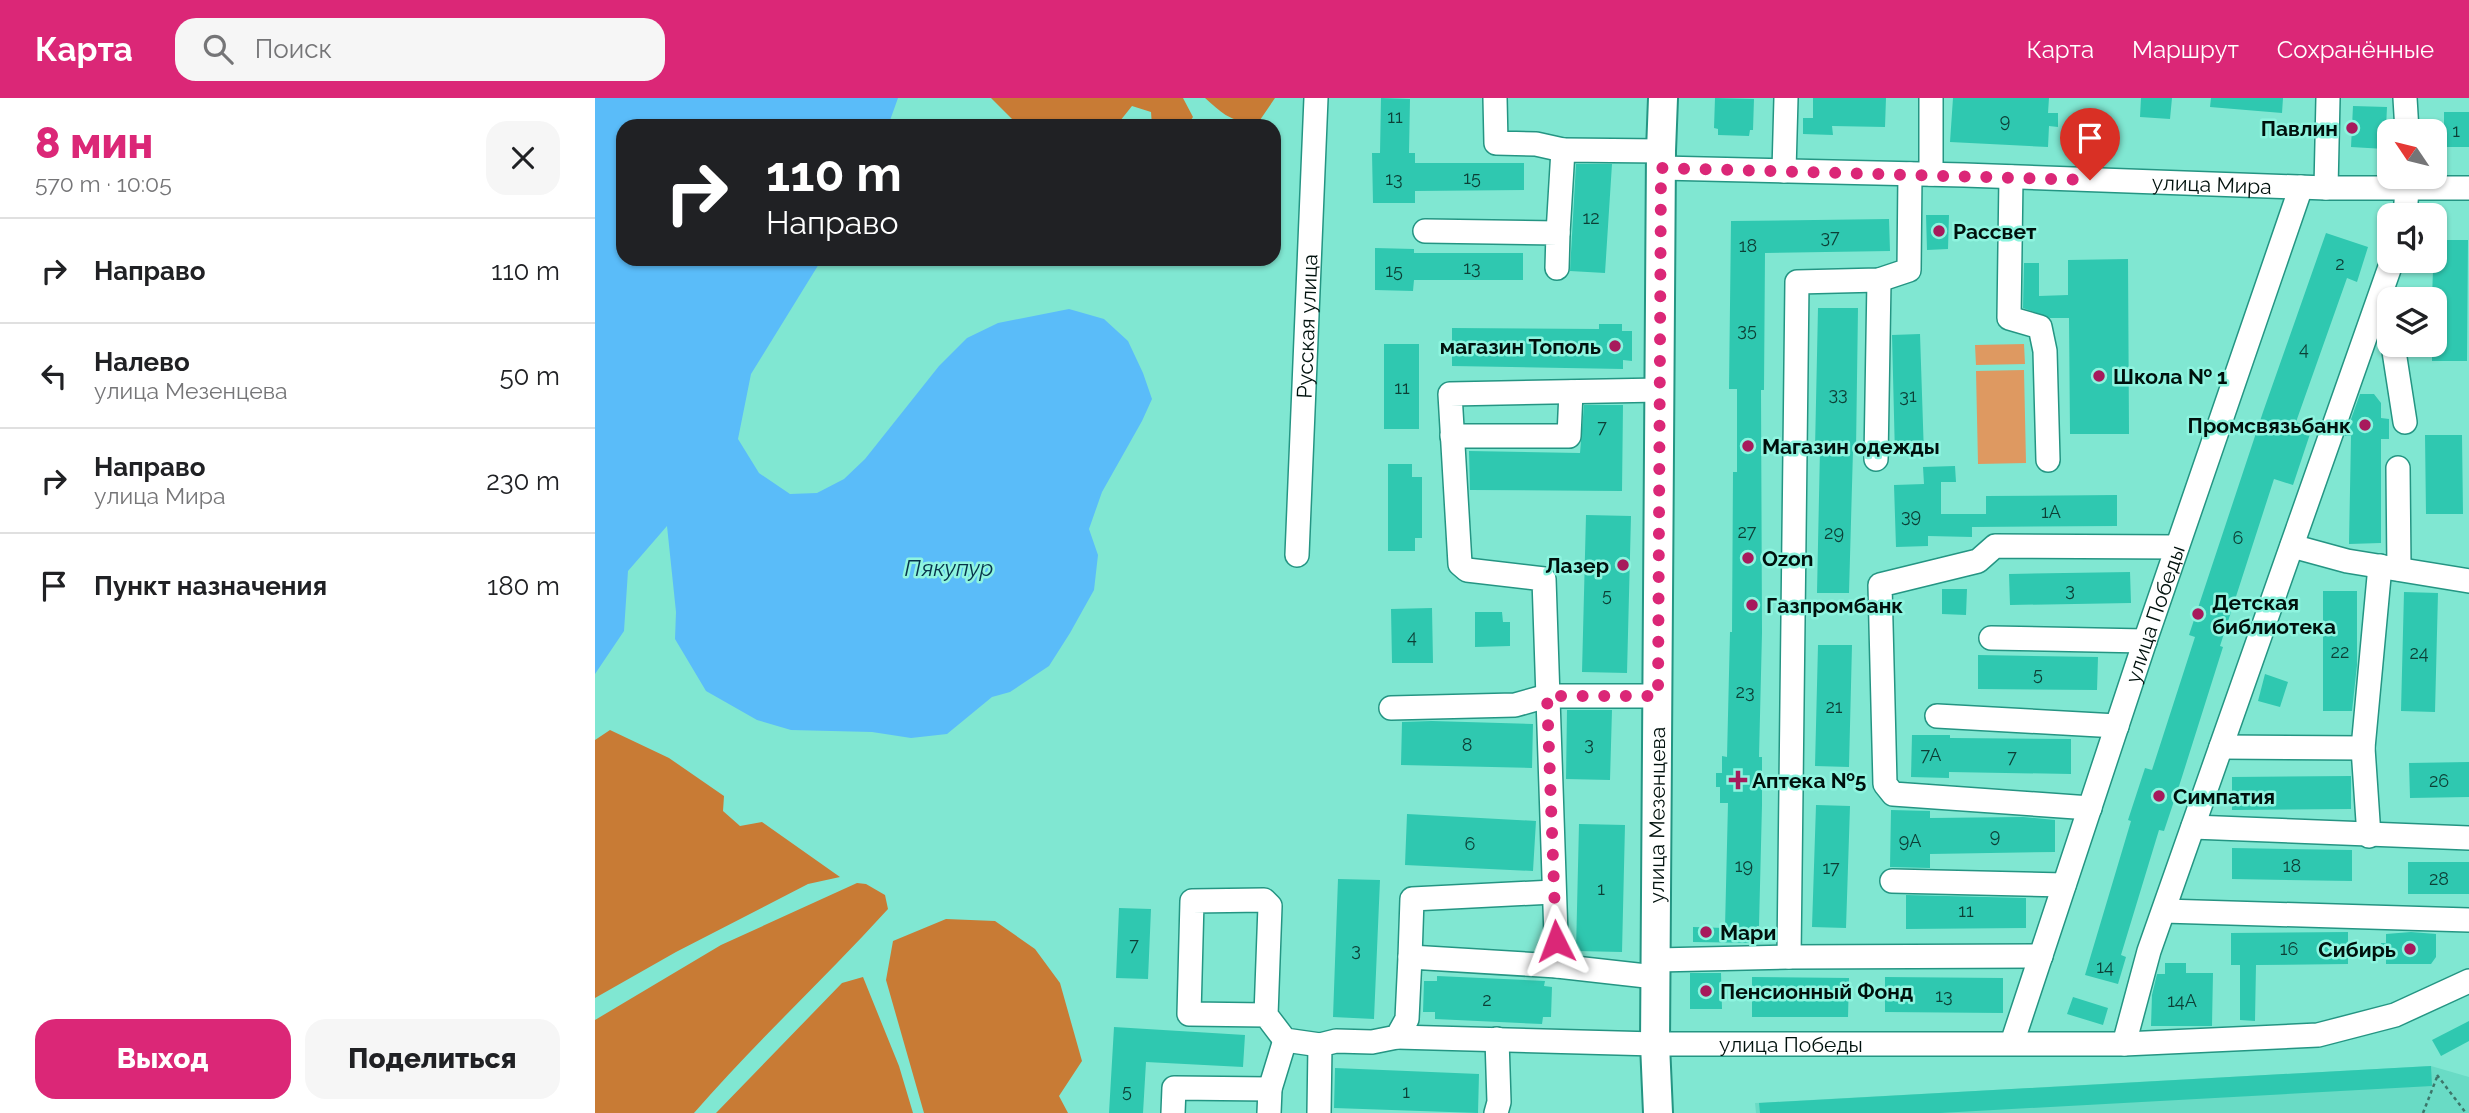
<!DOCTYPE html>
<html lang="ru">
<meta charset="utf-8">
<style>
body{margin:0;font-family:Raleway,sans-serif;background:#f6f6f6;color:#202124;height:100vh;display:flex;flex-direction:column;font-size:26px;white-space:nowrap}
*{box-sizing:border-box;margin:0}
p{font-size:23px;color:#757577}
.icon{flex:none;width:38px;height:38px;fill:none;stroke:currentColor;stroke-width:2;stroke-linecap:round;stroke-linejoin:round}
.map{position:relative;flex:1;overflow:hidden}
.details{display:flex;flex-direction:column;background:#fff;width:595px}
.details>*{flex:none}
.hud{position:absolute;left:21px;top:21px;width:665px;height:147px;border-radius:21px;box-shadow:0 2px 5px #0004;background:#202124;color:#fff;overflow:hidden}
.needle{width:46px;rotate:305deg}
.controls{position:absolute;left:1782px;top:21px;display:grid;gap:14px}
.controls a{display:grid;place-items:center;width:70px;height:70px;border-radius:14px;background:#fff;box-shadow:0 2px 5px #0004;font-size:35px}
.pin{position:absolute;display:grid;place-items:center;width:60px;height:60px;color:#fff;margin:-72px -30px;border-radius:50% 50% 50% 0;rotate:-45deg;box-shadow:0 0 7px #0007}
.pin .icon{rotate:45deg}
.me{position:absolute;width:77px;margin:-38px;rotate:357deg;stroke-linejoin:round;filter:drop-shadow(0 0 5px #0008)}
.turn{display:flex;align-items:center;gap:24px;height:147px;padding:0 35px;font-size:32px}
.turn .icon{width:91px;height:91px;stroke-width:2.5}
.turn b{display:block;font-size:49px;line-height:60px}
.round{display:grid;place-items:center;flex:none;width:74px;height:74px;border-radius:21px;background:#f6f6f6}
.head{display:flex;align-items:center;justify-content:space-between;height:119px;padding:0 35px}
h1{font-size:42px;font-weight:800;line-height:52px;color:#db2777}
.action{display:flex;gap:14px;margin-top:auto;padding:14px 35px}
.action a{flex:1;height:80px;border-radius:21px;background:#db2777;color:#fff;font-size:28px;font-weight:800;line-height:80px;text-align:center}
.action a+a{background:#f6f6f6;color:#202124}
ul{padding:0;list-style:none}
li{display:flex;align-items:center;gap:21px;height:105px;padding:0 35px;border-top:2px solid #e0e0e0}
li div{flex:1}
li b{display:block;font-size:26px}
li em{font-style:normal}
header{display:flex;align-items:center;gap:42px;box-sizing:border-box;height:98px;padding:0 35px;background:#db2777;color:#fff}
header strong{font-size:33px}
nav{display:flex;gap:38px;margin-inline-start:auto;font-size:24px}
.search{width:490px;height:63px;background:#f6f6f6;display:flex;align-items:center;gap:18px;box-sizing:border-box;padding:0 24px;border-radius:21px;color:#757577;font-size:26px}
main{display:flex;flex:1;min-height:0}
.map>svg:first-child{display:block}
.built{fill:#69dbc5}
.green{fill:#de9961}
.forest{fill:#c87b35}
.water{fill:#5abcf9}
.building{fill:#2fc8b0}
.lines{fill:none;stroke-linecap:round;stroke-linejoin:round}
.minor-casing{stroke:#249583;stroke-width:26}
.major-casing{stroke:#249583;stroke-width:32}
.path{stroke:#3c766a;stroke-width:2.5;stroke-dasharray:3.5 3.5;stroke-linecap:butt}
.minor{stroke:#fff;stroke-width:23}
.major{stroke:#fff;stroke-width:28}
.route{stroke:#db2777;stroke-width:12;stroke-dasharray:0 21.6}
.poi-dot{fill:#a71a5c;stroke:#8ef4df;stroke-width:2.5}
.labels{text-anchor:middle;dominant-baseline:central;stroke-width:5;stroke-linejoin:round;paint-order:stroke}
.number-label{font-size:18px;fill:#0c3f36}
.poi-label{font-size:21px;font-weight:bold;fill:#00110d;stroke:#8ef4df;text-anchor:start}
.street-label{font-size:21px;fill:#00110d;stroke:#8ef4df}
.water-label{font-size:23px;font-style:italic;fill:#07324a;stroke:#8ef4df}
</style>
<header>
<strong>Карта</strong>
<div class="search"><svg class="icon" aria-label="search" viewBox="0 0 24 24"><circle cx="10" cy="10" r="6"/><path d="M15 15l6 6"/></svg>Поиск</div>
<nav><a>Карта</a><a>Маршрут</a><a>Сохранённые</a></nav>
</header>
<main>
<section class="details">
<div class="head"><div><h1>8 мин</h1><p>570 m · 10:05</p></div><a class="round"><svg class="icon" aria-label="close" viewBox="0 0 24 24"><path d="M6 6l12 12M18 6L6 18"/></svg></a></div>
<ul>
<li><svg class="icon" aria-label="right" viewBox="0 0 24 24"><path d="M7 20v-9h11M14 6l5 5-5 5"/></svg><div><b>Направо</b></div><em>110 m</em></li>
<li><svg class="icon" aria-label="left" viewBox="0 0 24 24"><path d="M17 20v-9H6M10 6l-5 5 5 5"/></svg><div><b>Налево</b><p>улица Мезенцева</p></div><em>50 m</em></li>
<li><svg class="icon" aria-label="right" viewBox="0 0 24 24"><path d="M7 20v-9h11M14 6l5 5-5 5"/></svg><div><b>Направо</b><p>улица Мира</p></div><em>230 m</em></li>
<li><svg class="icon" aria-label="arrive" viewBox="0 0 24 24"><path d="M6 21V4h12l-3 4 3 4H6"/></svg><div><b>Пункт назначения</b></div><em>180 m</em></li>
</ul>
<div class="action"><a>Выход</a><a>Поделиться</a></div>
</section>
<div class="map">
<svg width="1874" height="1015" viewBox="0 0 1874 1015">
<rect width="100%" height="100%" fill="#80e7d2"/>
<path class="built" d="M1836,968L1874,979V1015H1161L1160,1005Z"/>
<path class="green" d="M1429,246L1430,266L1381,267L1380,247Z
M1429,272L1431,365L1383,366L1381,273Z"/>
<path class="forest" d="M396,0H588L598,19L592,28H557L556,14L537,8L521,28H424Z
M610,0H680L665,22C639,27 629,17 610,0Z
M15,632L74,660L129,698L128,713L145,728L167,724L245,779L213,786L81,854L0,900V642Z
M262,785L271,786L290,797L293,811C230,880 161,944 99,1015H0V922L126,847Z
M351,821L400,823L440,851L465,885L487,963L464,998L473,1015H329L291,882L298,843Z
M268,879L304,968L318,1015H121L247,885Z"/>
<path class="water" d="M0,0H303L293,28H28V161H227L156,276L143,341L164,375L195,396L222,395L249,381L270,361L344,268L372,240L403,225L474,211L509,221L533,243L548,275L557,301L547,323L507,394L494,431L503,457L499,492L475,535L454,568L415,594L397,599L352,636L316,640L277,634L196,632L162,622L111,593L80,541L81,514L72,428L33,473L29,533L0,576Z"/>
<path class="building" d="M786,0L815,1L814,55H820V65H929V92L820,93V105H778L777,55H785Z
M1120,0L1159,1L1158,32H1155L1154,38L1123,37V31L1119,30Z
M1218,0H1291L1290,29L1237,28L1238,37L1208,36V20H1218Z
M1358,0H1454L1453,15H1463V29L1454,28L1453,49L1355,44Z
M1546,0H1577L1575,21L1545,19Z
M1616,0H1688L1687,15L1615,9Z
M1758,8L1792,9L1790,51L1756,49Z
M1849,14H1874V49H1849Z
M981,66H1017L1010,175L975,173Z
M1331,117H1354L1353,151L1332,152Z
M1294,121L1295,153L1170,155L1169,292H1166L1167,535L1164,659H1167V707L1164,828H1162V845L1098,844V829L1130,830L1133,705H1125V689H1121V675H1127V658L1132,659L1135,534H1137L1138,374H1142V291H1134L1136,123Z
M1731,135L1773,149L1762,184L1752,180L1701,324L1717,330L1698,387L1679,381L1625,548L1628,549L1586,682L1569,733L1564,732L1526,857L1531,859L1523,886L1490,877L1536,723L1533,722L1550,670L1557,672L1600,539L1594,537L1668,314Z
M1839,142H1873L1872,263H1837V247H1839V201H1837Z
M780,150L819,151V155H928V182H819L818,193L780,192Z
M1533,161L1534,336H1475L1474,220H1455L1428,210L1429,165H1444V198L1473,197V162Z
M1223,210H1263L1261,352H1258L1254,495H1222L1225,351H1220Z
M1004,226H1027V233H1037V263L1028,262V271L857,268V230L1004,231Z
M1325,236L1329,357L1300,358L1297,237Z
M789,246H824V331H789Z
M1765,296H1779L1786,305V320L1794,321V341H1786V445L1754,446L1756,338H1750Z
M989,307H1028L1027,393L875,392L874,353L985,355Z
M1830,337H1867L1868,416H1831Z
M793,366H817V379H827V440H820V453H793Z
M1360,368L1361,384H1346V416H1391V398L1522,397V428L1377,429V439L1333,438V448L1301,449L1299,387L1329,386L1328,369Z
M991,417L1036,418L1032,575L987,574Z
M1535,474L1536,505L1415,507L1414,476Z
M1347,491H1372L1371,517L1347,516Z
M1728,493H1762V567L1757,613H1728Z
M1809,494L1843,495L1840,614L1806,613Z
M837,510L838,565H797L796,511Z
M880,514H907L908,524H915V548L880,549Z
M1223,547H1257L1254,669L1220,668Z
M1383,557L1503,559L1502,592L1383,591Z
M1670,576L1693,584L1685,609L1663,603Z
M972,612H1017L1015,682L971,681Z
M837,623L938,626L937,670L806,667L807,624Z
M1317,637H1355V640L1476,641V676L1354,674V680L1316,679Z
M1874,664V699L1815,700L1814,665Z
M1756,678V711L1637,712V679Z
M1221,707L1255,708L1251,830L1217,829Z
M1296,712L1335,713V720L1428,719L1460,722V754L1335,756V770L1295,769Z
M812,716L941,723L938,773L810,767Z
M984,726L1030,727L1027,854L981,853Z
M1637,750L1757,752V783L1637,781Z
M1813,764H1874V796H1813Z
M743,781L785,782L779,921L738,919Z
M1311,797L1431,800V830L1311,831Z
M524,810L556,811L553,881L521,880Z
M1753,834V866L1661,867L1660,923L1645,922V867H1636V835Z
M1816,834L1841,836V859L1836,866H1791V857H1786V845H1791V836Z
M1570,865H1591V875H1618L1617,928H1556L1557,897L1562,876H1570Z
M1095,875H1126L1127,911H1095Z
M842,878L950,883L949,888L957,889L956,919H948L947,926L840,921V914H828L829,883H842Z
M1157,879L1254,880L1253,919H1157Z
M1290,879L1408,880V915L1290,914Z
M1478,899L1513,910L1508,927L1472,916Z
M1874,923V943L1846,958L1837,942Z
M519,929L650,937L648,969L551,964L548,1015H514Z
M1836,968L1837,988L1345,1015H1165L1164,1005Z
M740,970L884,976L883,1015L739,1010Z"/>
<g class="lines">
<g class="minor-casing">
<g id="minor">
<path d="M900,0L901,45L941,46L968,52"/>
<path d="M1336,0V76"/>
<path d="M1810,0L1812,33"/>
<path id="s1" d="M1066,70L1369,77L1731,90H1874"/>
<path d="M1189,73L1191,0"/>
<path d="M1416,79L1414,220L1445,229L1450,253L1453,362"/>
<path d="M1731,90L1733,0"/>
<path d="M1810,117L1813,79"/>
<path d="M830,133L963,135L962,170"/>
<path d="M963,135L968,52L1066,53"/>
<path d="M1798,247L1810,324"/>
<path d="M857,338H974L976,294"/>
<path d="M1281,361L1284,182"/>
<path d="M1803,370L1804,471"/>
<path d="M1697,448L1752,463L1874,483"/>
<path id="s2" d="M702,457L721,0"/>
<path d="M1396,540L1550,543"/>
<path d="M796,610L920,607L952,598H1063"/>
<path d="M1342,618L1522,628"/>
<path d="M1626,649L1768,650"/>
<path d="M1495,710L1298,696L1290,686L1285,487L1383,463L1400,448L1582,449"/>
<path d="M1598,729L1874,740"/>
<path d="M1774,738L1768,650L1785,468"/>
<path d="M1297,783L1469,787"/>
<path d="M1569,813L1874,822"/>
<path d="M815,859L817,801L958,794"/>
<path d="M1194,859L1202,184L1284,182L1314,172L1315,76"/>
<path d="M1062,862L1194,859L1446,858"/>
<path d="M962,868L949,481L872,472L865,466L855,296L1065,292"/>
<path d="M671,917L594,916L597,803L669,802L675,808L671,917L690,942L725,947"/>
<path id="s3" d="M802,939L1060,946H1529L1723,937L1800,917L1874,883"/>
<path id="s4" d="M1417,945L1550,543L1706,89"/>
<path d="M1529,946L1554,853L1797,163"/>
<path d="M578,1015L579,990L675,991"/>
<path d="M674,1015L675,991L690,942"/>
<path d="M724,1015L725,947L741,943L777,944L802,939L812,921L815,859L962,868L1060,879"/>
<path d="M901,1015L904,1004L902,941"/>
</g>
</g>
<g class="major-casing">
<g id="major">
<path id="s5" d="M1063,1015L1060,946L1066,53L1068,0"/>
</g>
</g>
<path class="path" d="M1842,977L1871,1015
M1828,1015L1842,979"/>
<use href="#minor" class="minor"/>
<use href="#major" class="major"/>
</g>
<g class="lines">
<path class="route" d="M961,843L952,598H1063L1066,70L1495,82"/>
</g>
<g class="poi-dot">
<circle cx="1757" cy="30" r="7"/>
<circle cx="1344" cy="133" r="7"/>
<circle cx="1020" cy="248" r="7"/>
<circle cx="1504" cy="278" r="7"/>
<circle cx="1770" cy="327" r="7"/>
<circle cx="1153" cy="348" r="7"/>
<circle cx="1153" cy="460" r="7"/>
<circle cx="1028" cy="467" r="7"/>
<circle cx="1157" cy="507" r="7"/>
<circle cx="1603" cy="516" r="7"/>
<path d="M1139.5 671.5h7v7h7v7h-7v7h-7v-7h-7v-7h7z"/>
<circle cx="1564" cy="698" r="7"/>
<circle cx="1111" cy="834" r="7"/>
<circle cx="1815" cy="851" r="7"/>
<circle cx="1111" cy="893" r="7"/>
</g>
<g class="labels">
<g class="number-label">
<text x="800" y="18">11</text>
<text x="1410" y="22">9</text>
<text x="1861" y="32">1</text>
<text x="877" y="79">15</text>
<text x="799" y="80">13</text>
<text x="996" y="119">12</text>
<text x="1235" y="138">37</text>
<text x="1153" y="147">18</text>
<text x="1745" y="165">2</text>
<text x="877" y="169">13</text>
<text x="799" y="172">15</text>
<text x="1152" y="231">35</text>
<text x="1709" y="250">4</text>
<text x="807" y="289">11</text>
<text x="1243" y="295">33</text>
<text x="1313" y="297">31</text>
<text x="1007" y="328">7</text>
<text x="1456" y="413">1А</text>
<text x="1316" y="417">39</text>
<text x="1152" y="433">27</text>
<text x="1239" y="434">29</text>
<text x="1643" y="439">6</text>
<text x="1475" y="491">3</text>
<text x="1012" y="496">5</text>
<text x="817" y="538">4</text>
<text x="1745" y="553">22</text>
<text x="1824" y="554">24</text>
<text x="1443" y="575">5</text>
<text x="1150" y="593">23</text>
<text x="1239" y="608">21</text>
<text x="994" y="645">3</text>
<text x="872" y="646">8</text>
<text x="1336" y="656">7А</text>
<text x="1417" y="658">7</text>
<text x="1844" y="682">26</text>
<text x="1400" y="737">9</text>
<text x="1315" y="742">9А</text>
<text x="875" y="745">6</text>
<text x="1149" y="767">19</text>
<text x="1697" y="767">18</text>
<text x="1236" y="769">17</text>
<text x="1844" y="780">28</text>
<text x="1006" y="790">1</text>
<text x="1371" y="812">11</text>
<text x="539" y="846">7</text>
<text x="1694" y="850">16</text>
<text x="761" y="851">3</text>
<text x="1510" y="868">14</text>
<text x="1349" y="897">13</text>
<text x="892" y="901">2</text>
<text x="1587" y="902">14А</text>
<text x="532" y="992">5</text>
<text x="811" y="993">1</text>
</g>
<g class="poi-label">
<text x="1743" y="30" text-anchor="end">Павлин</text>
<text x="1358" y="133">Рассвет</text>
<text x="1006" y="248" text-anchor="end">магазин Тополь</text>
<text x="1518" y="278">Школа № 1</text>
<text x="1756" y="327" text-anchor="end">Промсвязьбанк</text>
<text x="1167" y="348">Магазин одежды</text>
<text x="1167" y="460">Ozon</text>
<text x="1014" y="467" text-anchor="end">Лазер</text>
<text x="1617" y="504">Детская<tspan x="1617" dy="24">библиотека</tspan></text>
<text x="1171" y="507">Газпромбанк</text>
<text x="1157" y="682">Аптека №5</text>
<text x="1578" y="698">Симпатия</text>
<text x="1125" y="834">Мари</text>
<text x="1801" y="851" text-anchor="end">Сибирь</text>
<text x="1125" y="893">Пенсионный Фонд</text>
</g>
<g class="street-label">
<text stroke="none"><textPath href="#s1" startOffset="551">улица Мира</textPath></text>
<text stroke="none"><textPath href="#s2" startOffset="229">Русская улица</textPath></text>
<text stroke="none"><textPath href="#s4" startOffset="452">улица Победы</textPath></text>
<text stroke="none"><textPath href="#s5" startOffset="298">улица Мезенцева</textPath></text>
<text stroke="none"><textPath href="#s3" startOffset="394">улица Победы</textPath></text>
</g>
<g class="water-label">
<text x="354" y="469">Пякупур</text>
</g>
</g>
</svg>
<div class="controls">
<a><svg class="needle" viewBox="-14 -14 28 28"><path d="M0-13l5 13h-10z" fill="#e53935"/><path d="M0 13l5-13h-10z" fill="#757577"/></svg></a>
<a><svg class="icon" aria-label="sound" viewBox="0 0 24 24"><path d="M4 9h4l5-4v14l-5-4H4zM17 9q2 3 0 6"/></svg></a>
<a><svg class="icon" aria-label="layers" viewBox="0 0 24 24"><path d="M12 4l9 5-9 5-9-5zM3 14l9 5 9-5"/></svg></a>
</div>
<div class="pin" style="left:1495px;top:82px;background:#d93025"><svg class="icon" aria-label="arrive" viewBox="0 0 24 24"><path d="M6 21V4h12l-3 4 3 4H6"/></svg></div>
<svg class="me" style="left:961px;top:843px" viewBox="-20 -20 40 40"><path d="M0-17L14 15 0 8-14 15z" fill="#db2777" stroke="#fff" stroke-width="4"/></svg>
<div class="hud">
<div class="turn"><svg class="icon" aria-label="right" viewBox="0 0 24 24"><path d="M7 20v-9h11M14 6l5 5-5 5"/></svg><div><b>110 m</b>Направо</div></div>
</div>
</div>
</main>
